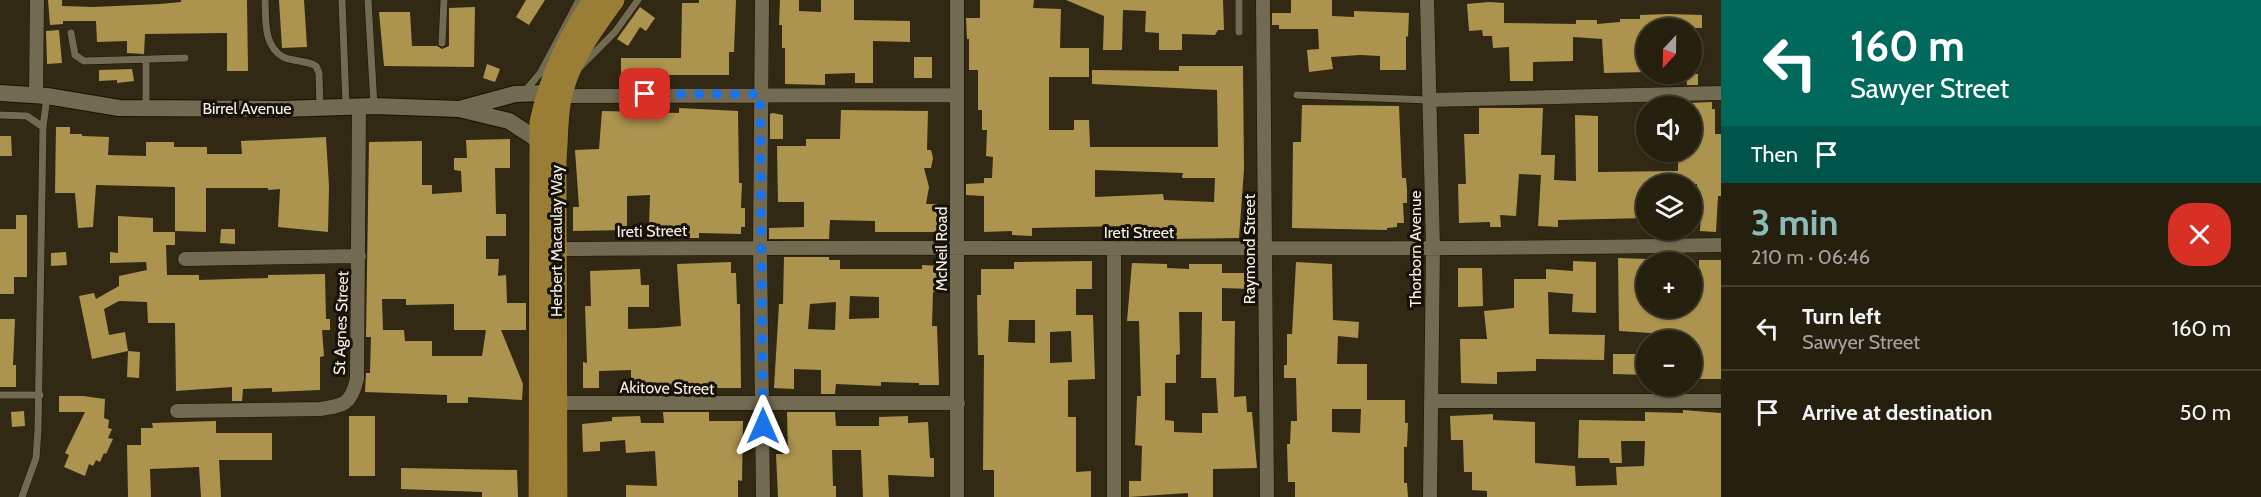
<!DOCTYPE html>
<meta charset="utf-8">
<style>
body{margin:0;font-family:Cabin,sans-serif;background:#2d2717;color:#f1f3f6;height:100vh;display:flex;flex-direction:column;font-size:22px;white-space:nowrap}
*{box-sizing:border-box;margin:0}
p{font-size:20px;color:#a3a29e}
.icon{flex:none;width:33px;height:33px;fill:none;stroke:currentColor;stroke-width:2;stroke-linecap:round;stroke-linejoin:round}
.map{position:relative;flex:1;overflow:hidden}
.details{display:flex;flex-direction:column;background:#251f0e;width:540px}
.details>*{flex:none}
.banner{background:#00695c;color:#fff;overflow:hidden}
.needle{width:39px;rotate:202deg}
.buttons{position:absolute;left:1636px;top:18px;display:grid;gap:12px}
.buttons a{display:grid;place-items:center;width:66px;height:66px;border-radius:50%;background:#251f0e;box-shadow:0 2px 4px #0004,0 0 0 2px #423d2e;font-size:30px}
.pin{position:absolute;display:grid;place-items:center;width:51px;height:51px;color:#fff;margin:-26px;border-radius:12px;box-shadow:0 3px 9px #0006}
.me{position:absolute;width:66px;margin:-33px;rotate:0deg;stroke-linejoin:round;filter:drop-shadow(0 0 4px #0008)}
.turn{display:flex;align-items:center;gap:21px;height:126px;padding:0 30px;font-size:27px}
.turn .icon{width:78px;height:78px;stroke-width:2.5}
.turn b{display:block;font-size:42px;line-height:51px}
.then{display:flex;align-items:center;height:57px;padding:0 30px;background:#0003;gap:12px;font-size:22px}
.round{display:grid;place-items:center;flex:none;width:63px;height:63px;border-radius:24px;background:#2d2717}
.overview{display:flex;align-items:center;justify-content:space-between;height:102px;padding:0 30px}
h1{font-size:36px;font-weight:800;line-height:45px;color:#8bbbb9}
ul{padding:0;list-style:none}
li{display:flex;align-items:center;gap:18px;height:84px;padding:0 30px;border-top:2px solid #423d2e}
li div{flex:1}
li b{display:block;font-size:22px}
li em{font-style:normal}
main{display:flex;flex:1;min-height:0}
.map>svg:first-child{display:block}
.building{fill:#ad944e;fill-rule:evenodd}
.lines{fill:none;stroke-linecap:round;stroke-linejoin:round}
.service-casing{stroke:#191200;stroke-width:8}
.minor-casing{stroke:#191200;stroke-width:15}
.tertiary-casing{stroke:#191200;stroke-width:18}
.trunk-casing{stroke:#191200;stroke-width:22}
.service{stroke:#736a52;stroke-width:7}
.minor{stroke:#736a52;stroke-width:14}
.tertiary{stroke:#736a52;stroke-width:16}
.trunk{stroke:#9b7e36;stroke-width:21}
.route{stroke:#1a73e8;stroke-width:10;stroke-dasharray:0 18}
.labels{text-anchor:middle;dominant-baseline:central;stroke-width:6;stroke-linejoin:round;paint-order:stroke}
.street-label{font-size:16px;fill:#f7f2e5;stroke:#161209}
</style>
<main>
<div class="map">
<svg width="1721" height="497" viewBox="0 0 1721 497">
<rect width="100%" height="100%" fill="#312913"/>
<path class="building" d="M48,0H62V6L93,7L160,4L181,2V0H247L248,71H227V33L145,34L144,54L127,53V41L97,42L96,21H63V24L50,25Z
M279,0H304L307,47L282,48Z
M526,0H545L529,25L516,17Z
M699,0H736L734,52H729V75H621V58H681L682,3H699Z
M780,0H799V11L821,12V0H854V20L910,21V42L873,41V83H855V73L825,74V85L785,84V48H782V25H779Z
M980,0H1034L1033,8L1061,9L1060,48H1089V77H1049V130H1074V120H1089L1090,147H1218L1217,90L1092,84V70L1179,71V66H1243L1244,169L1239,238L1167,239L1168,229L1124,230V226L1032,228V236L1012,235V231L984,232V196L966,195V184L984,183V178H992L993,157L986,156L987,130H982V110H978V70H969V39H967L966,18H980ZM1095,170L1183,173L1182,178H1215L1214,202L1164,200L1163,194L1095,197Z
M1066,0H1223L1224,30H1218L1215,35L1182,34V50H1159V33L1145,32L1146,11L1123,10L1122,50H1103L1104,16Z
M1291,0H1332V16L1354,17V11L1409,13L1408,37L1406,36V70H1380V56L1360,55L1331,57L1333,69L1309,72L1307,50L1319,49L1318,29H1279V25H1272V13H1291Z
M1489,2L1504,3V23L1576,24V20H1597V24L1620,22V19H1640V15L1668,14L1702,15V28H1647V72L1604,73L1602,39L1573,37V61L1533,62V81H1510L1509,47L1493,48L1492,36H1483L1482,30L1469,31L1467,4Z
M475,7L474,67L384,66L379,12H410L412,46H437L442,49L449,46V8Z
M640,7L655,18L646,31L640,27L628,46L617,39Z
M59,30L62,63L47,64L46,31Z
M914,57H932V78H914Z
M487,64L500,69L495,82L483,78Z
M132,69L134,81L117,83V80L99,81V70Z
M1686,74H1698V85H1687Z
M1712,102V109H1715V134H1721V196H1718L1716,232L1700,231L1701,215H1696L1697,184H1647V218L1558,220V227L1538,226L1541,175L1519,174L1516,216L1500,215L1501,227H1490V222L1459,223L1458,184H1466L1464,134H1479V108H1543L1541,155H1555L1554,180L1576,181L1575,115L1598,116V172L1678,171V152H1692V106H1687V103Z
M1302,105L1399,106L1402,178H1406L1407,190V203H1403L1404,223H1397V227L1387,228V230L1292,228L1293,142H1301Z
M679,108L738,111L739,183H742L741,208H745V227H741V234L699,233V238H685V230L649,227L650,195L627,196V230L573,231V207H579L575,150L599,149L602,111L679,113Z
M841,110L928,111L927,150H931L933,158L931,168H924L929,187L926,204H937V232H875V221L830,220L829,239H769V228L804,227V202H778L777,146H806V139H840Z
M773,113L783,115V139H770V114Z
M56,127H70V134H82V136L109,137L108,155L146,156V142H174V147H207V154H242L241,141L326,137L329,186L328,232L278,227L280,189L268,190V188H206V232L175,231V187L96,185L93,227L78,228L75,193H55Z
M0,136H11L12,156H0Z
M510,139V168H495L496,214H506V236H486V259H499L498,276L506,275L507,303H526V330H501L523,384L522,400L468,397V403H447V395L365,392L366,373H370L371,337H366L369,142L422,141V185H432V194L462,192L461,171L454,170V158H467L466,140ZM382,299H406V305L454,304V330H486L482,356H432V341H405L404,330H383Z
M16,215H27V277H14V294H0V229H16Z
M118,216L153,218V232H175V245H166L167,275H199V280L268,278V275L325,274L326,319H330V330H322L324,356L320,357V390L272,392V388L243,389L242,401H232V387L176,391L175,323H148L147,302L119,301L104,309L109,335L125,332L128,351L92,359L79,296L94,293L96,299L119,286V276L147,270L146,262L110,263V252L118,253Z
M221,229H235V244L220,243Z
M66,252L67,265L51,266V253Z
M784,257H829V260H840V269H922V265L941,266L940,292H933L932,326H937L939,385H919V383L881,382V386L836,384L835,394H821V370L794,369V389L774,388L779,304H783ZM850,296L879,297V318L849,319ZM836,302L835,330L808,329L810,304Z
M1618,258L1647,259V308H1692V281H1699V260H1721V379H1692V340H1651V333L1619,331Z
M1092,261V289H1076V315H1093L1095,379L1068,380V417H1076V472L1091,471V497H994V470H983L984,355H978L977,295H981V269H1014V262ZM1009,320H1035V343L1008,342ZM1071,331L1072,362L1050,363V332Z
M1573,261L1596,262V313L1572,312L1573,294L1548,292L1549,334L1605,335L1604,360L1536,359V371L1497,372V384L1461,383L1460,339H1487L1484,311L1514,308V279H1546V269L1573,271Z
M731,262V273H736L737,304H740L741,388H709V394H631V370L599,371V388H583V362L587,363L585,306H591L590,271L640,269L641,285H649V307H628V329L657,328L681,326L677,264Z
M1296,262L1332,264L1333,320L1359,322L1358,338L1338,336L1337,364H1367V400H1405V423H1408L1407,447H1404V483H1407L1408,497H1295V482H1288L1287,444H1290L1291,421H1297L1296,378H1284V365H1287V334H1292ZM1332,409H1361L1360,433L1332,432Z
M1132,263L1167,264V268L1189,269V264H1222V273H1253V289L1222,288V321H1235L1234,397L1246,396L1247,412H1252L1257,468L1213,469V497H1188V493L1129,497V481H1141L1142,446L1135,445L1137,396H1141L1139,321H1127ZM1179,312H1202L1201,378H1216L1218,413H1202V433L1174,432V421L1165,420V383H1176V355L1180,354Z
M1458,268H1482L1483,306L1458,307Z
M0,319H15L13,365H16V387H0Z
M128,351L140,352L139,378L127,377Z
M1613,354H1647V375L1613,374Z
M59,396H83L105,399L104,418L109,420L108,428L112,429L108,438L113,439L106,454L104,453L100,462L96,460L93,466L89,464L85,476L64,467L69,455L65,453L85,412H59Z
M1683,410L1721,413V497H1487V491L1472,490V472H1464L1463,440H1451L1450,416L1493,414V420L1535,422V463L1575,466L1576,486L1617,485L1616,467L1644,466L1645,441H1621L1622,463H1610L1609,458H1578L1579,420L1645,421V412L1683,413Z
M24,411L25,426L12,427L11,412Z
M663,412H709V421H743L742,481L738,480V497H626V485L657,486L655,451L626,453L625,440L600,442V451L583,452L582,424L612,421V417L640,416L641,423H664Z
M787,412H835L836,426H879V417L908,416V423L928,422L930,458H934V477L888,475L889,497H863L861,450H832L833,486H836V497H778L776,454H788Z
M349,416H375V476H349Z
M216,421V433H272V460H219L221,497H201L199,467L150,469L151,497H128L127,445H141V428H153L152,423Z
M401,468L517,470L518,497H482V492L401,489Z"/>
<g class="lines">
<g class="service-casing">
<path id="service" d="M265,0C266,19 263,46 283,57C294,62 306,60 316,66L319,73L320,108
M342,0L346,105
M368,0L374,106
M1239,32V0
M71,33L75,55L84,61L185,58
M442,43L444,0
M146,60V108
M580,67L615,32L638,0
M526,90L541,72L579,0
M1297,95L1429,100
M0,115L27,116L43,127
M0,395H40
M22,497L36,458L38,430L43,127L47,97"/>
</g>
<g class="minor-casing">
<path id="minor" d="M762,0L760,247L763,497
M957,0V497
M1263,0L1267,497
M1427,0L1433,247L1430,497
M36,95L37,0
M562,96L956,95
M1429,100L1721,93
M556,249C944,245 1333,252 1721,245
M185,259L359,256
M1432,401H1721
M556,403H958
M177,411L320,409C344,406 351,404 357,379L359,108
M1114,497V248"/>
</g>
<g class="tertiary-casing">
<path id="tertiary" d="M0,93L47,96L119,108L281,109L374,106L459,109L509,121L538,140
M463,108L515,94L546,93"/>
</g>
<g class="trunk-casing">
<path id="trunk" d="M539,497L540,122C550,76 567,38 594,0
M557,497L556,160C558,140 557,119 561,99C568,62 593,29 614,0"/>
</g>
<use href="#service" class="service"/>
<use href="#minor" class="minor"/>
<use href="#tertiary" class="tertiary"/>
<use href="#trunk" class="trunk"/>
</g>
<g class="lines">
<path class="route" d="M645,94H760L763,426"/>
</g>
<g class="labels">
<g class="street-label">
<text x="247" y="108">Birrel Avenue</text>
<text transform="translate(652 231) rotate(-1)">Ireti Street</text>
<text x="1139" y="232">Ireti Street</text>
<text transform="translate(556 241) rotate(-90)">Herbert Macaulay Way</text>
<text transform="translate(941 249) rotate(-90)">McNeil Road</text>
<text transform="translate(1249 249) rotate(-90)">Raymond Street</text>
<text transform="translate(1415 249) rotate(-90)">Thorborn Avenue</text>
<text transform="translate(341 323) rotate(-88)">St Agnes Street</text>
<text transform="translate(667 388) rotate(1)">Akitove Street</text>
</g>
</g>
</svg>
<div class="buttons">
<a><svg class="needle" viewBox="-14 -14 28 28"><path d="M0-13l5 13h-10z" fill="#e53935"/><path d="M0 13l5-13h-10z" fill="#a3a29e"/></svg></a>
<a><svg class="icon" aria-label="sound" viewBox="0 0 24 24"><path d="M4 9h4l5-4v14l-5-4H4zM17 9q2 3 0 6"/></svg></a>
<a><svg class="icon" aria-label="layers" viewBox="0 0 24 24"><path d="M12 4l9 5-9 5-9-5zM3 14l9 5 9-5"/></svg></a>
<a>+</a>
<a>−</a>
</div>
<div class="pin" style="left:645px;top:94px;background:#d93025"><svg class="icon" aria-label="arrive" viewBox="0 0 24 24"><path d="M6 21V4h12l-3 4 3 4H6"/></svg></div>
<svg class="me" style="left:763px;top:426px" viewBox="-20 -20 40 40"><path d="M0-17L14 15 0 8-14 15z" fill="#1a73e8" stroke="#fff" stroke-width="4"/></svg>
</div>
<section class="details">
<div class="banner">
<div class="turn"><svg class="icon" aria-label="left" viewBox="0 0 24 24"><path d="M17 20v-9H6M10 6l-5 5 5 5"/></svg><div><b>160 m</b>Sawyer Street</div></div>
<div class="then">Then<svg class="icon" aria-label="arrive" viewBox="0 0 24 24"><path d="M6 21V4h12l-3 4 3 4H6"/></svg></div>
</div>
<div class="overview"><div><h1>3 min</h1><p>210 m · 06:46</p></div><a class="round" style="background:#d93025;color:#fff"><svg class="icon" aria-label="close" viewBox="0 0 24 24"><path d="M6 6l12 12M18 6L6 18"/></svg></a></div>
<ul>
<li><svg class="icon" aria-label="left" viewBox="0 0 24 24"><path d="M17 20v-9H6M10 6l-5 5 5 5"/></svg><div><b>Turn left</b><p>Sawyer Street</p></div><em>160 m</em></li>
<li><svg class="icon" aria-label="arrive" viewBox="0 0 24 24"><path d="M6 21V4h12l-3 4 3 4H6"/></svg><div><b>Arrive at destination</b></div><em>50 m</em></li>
</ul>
</section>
</main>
